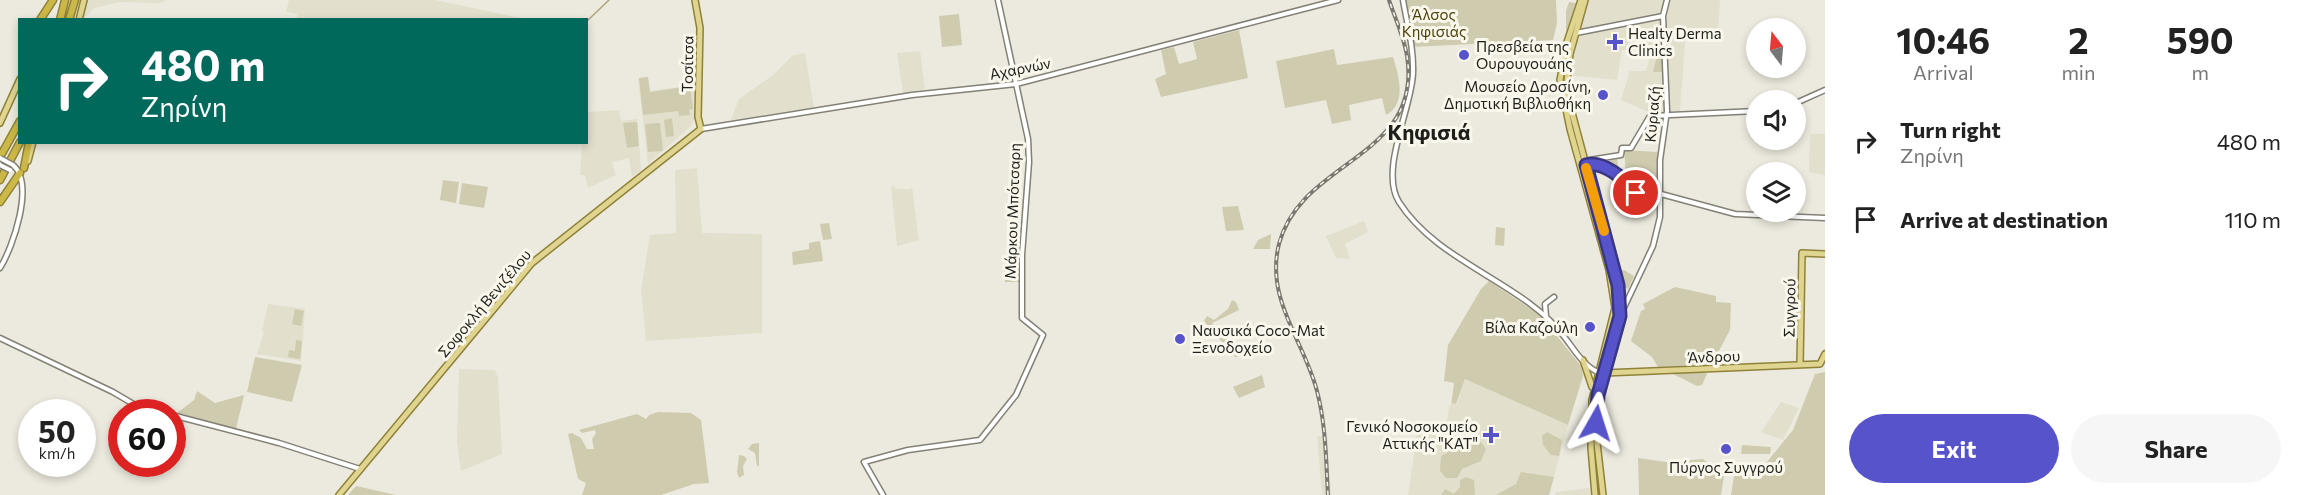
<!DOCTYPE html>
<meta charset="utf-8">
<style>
body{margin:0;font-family:Commissioner,sans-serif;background:#f6f6f6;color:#222;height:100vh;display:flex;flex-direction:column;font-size:22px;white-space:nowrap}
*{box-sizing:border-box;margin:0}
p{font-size:20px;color:#767676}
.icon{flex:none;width:33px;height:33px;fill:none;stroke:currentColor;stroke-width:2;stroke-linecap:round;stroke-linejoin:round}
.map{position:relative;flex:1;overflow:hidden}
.sheet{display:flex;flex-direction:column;background:#fff;width:480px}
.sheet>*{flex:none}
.banner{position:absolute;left:18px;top:18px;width:570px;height:126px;border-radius:0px;box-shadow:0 3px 9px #0003;background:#00695c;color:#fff;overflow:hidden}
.needle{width:39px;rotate:344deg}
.fabs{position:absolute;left:1746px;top:18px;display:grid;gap:12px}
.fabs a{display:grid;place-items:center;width:60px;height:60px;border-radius:50%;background:#fff;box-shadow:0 3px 9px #0003;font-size:30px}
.speed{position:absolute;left:18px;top:399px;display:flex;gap:12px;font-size:30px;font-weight:700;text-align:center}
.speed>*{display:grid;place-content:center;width:78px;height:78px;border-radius:50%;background:#fff;box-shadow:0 3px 9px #0003;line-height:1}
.speed small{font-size:15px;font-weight:400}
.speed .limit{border:9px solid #d22;background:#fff;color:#111}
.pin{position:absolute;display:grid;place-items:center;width:51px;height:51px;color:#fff;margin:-26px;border:3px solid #fff;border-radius:50%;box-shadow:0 2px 6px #0007}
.me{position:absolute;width:66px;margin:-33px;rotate:6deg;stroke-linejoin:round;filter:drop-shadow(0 0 4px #0008)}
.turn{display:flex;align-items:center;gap:21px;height:126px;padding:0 24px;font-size:27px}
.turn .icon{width:78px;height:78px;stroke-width:2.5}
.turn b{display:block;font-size:42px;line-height:51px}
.eta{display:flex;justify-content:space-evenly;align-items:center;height:102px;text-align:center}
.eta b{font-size:36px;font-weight:700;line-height:42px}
.button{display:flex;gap:12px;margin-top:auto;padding:12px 24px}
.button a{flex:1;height:69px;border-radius:36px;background:#5754cb;color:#fff;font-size:24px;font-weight:700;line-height:69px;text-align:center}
.button a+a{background:#f6f6f6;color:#222}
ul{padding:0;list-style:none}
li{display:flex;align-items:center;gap:18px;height:78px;padding:0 24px}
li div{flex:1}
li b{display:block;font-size:22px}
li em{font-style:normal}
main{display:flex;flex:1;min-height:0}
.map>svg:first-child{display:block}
.built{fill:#e2dfcc}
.green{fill:#cfcbaf}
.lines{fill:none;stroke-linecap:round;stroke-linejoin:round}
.stream{stroke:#ada57b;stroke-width:1.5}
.minor-casing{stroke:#838176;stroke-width:7}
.major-casing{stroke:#8f8238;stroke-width:8}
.highway-casing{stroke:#8f8238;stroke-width:9}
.minor{stroke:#fff;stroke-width:4}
.major{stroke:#e0d491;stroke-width:5}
.highway{stroke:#cbb848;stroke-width:6}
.rail-casing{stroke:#7a7871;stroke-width:4}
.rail{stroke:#f9f7ec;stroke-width:1.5;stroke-dasharray:4.5;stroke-linecap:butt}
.minor-bridge-casing{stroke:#838176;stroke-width:7;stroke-linecap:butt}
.minor-bridge{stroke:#fff;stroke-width:4}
.route-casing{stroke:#393784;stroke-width:15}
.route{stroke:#5754cb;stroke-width:10}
.slow{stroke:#f59e0b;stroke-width:10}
.poi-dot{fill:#5754cb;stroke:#f9f7ec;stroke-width:2}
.labels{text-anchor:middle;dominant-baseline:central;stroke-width:6;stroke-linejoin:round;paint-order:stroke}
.park-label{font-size:15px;fill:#4a410c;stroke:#f9f7ec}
.poi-label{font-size:15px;fill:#1f1e1a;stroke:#f9f7ec;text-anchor:start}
.street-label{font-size:15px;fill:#1f1e1a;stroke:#f9f7ec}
.district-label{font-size:21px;font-weight:bold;fill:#1f1e1a;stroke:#f9f7ec}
</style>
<main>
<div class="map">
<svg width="1825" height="495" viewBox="0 0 1825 495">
<rect width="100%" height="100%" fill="#eceade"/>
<path class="built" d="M87,0H166L160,3L119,2L94,8L83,19Z
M289,0H435L525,19H296L298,14L286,12Z
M1579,0H1720L1718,31L1686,29L1680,111L1651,113L1621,100L1630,71H1646L1652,49L1622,50L1617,80L1567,75Z
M920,51L925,89L903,93L897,53Z
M805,53L814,108L731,120L739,99L773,75L793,55Z
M648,77L650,91L696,85L695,116L691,126L648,164L638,78Z
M619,110L621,121L637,119L641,170L632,177L629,158L612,162L616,175L588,188L585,175H580L582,143L586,142L587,112Z
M1810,134H1825V175L1809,172Z
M697,168L702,233L762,234V333L646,341L641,290L650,235L676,233L675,170Z
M895,186V189H911L912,186L919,240L897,246L891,187Z
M1364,221L1368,232L1345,244L1350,259L1336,258L1326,236Z
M268,304L305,309L301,361L257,354L264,332L262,331Z
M459,369L495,370L498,378L502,454L461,471L457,442Z
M1465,379L1568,425L1549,495H1408L1418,427L1446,429L1449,407L1452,403L1457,404Z
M1781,402L1799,408L1783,440L1761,432Z
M1317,436H1327L1331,495H1322Z
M1589,488L1590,495H1555L1556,492Z"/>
<path class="green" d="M1406,0H1556L1557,23L1553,40L1413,47Z
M1569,2L1576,3L1566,32V11Z
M959,14L962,45L942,47L939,16Z
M1239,30L1248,78L1161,97L1155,79L1166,74L1161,50L1174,47L1179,64L1197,59L1193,42Z
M1659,48H1662L1663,72H1653Z
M1334,49L1337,65L1393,57C1399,76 1407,104 1386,115L1382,98L1349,105L1351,120L1332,124L1326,100L1285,108L1276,61Z
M648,77L650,92L690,86L693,109L689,110L690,115L679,116L678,111L643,115L639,78Z
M672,118L674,136L666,137L664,120Z
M637,122L639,146L627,148L623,123Z
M660,123L663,151L648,152L645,124Z
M1624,150L1657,152L1658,190L1635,189L1626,175Z
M1617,159L1619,171L1597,163Z
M443,180L459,182L456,203L440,200Z
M462,183L488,187L484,208L459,204Z
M1238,206L1244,230L1226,231L1222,207Z
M829,223L832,239L823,240L820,224Z
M1496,227L1505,228L1504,246L1495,245Z
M1271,234L1270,249H1253L1258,240Z
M820,241L823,261L793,265L792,252L809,249V243Z
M1014,257H1018L1020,282H1005L1004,265L1015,262Z
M1624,270L1634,276L1628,289L1624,287L1618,271Z
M1489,281L1540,315L1581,366L1583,376L1568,425L1465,379L1456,404L1452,403L1451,407L1454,383L1444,381L1448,345L1481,289Z
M1675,287L1716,296V302L1731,303L1730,330L1712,364L1658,367L1652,357L1631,341L1641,311L1645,309L1643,304Z
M1232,300L1236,302L1239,310L1212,323L1218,332L1228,334L1232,344L1240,345L1236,348L1238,357H1235L1204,321L1207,316L1214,320L1228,309Z
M295,309L304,311L301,326L292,324Z
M296,340L302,341L300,359L288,357L289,350L295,351Z
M255,357L302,365L292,402L247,392Z
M1704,371L1707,374L1702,385L1697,386L1671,373Z
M1825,372V495H1731L1734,476L1757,474L1793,430L1815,374Z
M1262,375L1265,387L1239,398L1233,387Z
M197,391L215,403L244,395L236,429L177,413L194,400Z
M658,412L691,413L701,420L709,483L694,484L661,495H582L586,483L578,479L568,434L572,433L581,438L587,449H594L592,439L596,433L595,430L582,433L579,430L637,414L646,419L649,415Z
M1448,429H1453L1457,442L1462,445L1481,442L1486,449L1481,461L1462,469L1457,478H1446L1440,471L1441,456L1447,453L1448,446C1444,441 1444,434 1448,429Z
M1547,432L1562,440L1559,456L1551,455L1543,445L1542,436Z
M759,443V466H757L755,453L748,449L752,444Z
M1742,445L1771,447L1770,454H1741Z
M739,455L744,456L747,459L743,466L744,475L739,478L737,472Z
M1638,458L1666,462L1703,459L1724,476L1721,495H1639Z
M1521,472L1554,477L1549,495H1496L1516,484Z
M1466,477L1474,480L1475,495H1441L1445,489L1454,494L1460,487V480Z
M356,486L396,495H348Z"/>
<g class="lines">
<path class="stream" d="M586,22L609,0"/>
<g class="minor-casing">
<path id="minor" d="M1403,0C1407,24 1414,48 1413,73C1412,108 1379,170 1399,202C1429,249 1486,271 1529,303C1541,312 1553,322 1562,334C1573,347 1583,367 1600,373
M1576,33L1663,16
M1796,103L1825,90
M701,129L912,95L1016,84L1338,0
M1583,161L1621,155L1622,148H1631L1650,116L1756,111
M1584,166C1603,159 1626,179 1636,193L1661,194L1735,214L1825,218
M0,268C13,247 35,184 13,165
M1621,314L1653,246L1660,217V160L1667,111L1663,16L1667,0
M1546,316L1545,304L1554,297
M0,338L113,392L147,412
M172,415L279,443L360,469
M883,495L864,462L908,450L980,440L1016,395L1043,335L1022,318V255L1029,162L1028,139L998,0"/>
</g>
<g class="major-casing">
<path id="major" d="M1581,0L1567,42L1560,80L1570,129L1609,270L1615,308L1592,400L1591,448L1595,495
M1585,0L1570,54L1566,90L1618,285L1620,316L1597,408L1596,434L1603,495
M79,20L84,0
M0,123L20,79
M28,161L33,142
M1583,360L1592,387
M1800,365L1802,253L1825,254
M1604,373L1820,364L1825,354
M339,495L532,263L701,129L698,117L700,28L695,0"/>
</g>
<g class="highway-casing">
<path id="highway" d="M40,20L53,0
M60,20L65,0
M69,20L75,0
M0,157L20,121
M24,168L29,142
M0,180L20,142
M0,202L20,173"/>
</g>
<use href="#minor" class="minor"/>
<use href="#major" class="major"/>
<use href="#highway" class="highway"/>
<g class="rail-casing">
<path id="rail" d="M1328,495C1326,461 1326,425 1317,391C1304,341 1265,299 1279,244C1301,159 1423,159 1407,56C1404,37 1395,18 1389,0"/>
</g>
<use href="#rail" class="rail"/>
<g class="minor-bridge-casing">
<path id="minor-bridge" d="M0,158L13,165
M0,165L10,170"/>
</g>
<use href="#minor-bridge" class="minor-bridge"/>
</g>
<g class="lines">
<g class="route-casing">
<path id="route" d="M1596,423L1598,395L1620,316L1618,285L1586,165C1603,160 1626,180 1636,193"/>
</g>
<use href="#route" class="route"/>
<path class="slow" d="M1586,168L1604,231"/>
</g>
<g class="poi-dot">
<path d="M1612 33h6v6h6v6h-6v6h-6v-6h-6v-6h6z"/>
<circle cx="1464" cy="55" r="6"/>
<circle cx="1603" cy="95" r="6"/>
<circle cx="1590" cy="327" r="6"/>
<circle cx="1180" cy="339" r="6"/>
<path d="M1488 426h6v6h6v6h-6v6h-6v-6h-6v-6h6z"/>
<circle cx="1726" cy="449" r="6"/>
</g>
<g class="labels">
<g class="park-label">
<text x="1434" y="14">Άλσος<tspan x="1434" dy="17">Κηφισιάς</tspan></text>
</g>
<g class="poi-label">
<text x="1628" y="33">Healty Derma<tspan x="1628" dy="17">Clinics</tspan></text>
<text x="1476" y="46">Πρεσβεία της<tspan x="1476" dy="17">Ουρουγουάης</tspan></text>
<text x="1591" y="86" text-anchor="end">Μουσείο Δροσίνη,<tspan x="1591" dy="17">Δημοτική Βιβλιοθήκη</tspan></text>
<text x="1578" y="327" text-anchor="end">Βίλα Καζούλη</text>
<text x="1192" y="330">Ναυσικά Coco-Mat<tspan x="1192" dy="17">Ξενοδοχείο</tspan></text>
<text x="1478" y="426" text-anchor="end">Γενικό Νοσοκομείο<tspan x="1478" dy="17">Αττικής "ΚΑΤ"</tspan></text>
<text x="1726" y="467" text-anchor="middle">Πύργος Συγγρού</text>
</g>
<g class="street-label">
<text transform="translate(687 64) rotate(-89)">Τοσίτσα</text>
<text transform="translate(1020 68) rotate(-11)">Αχαρνών</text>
<text transform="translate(1652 114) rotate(-85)">Κυριαζή</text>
<text transform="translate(1012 211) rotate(-88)">Μάρκου Μπότσαρη</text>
<text transform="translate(484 303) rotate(-50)">Σοφοκλή Βενιζέλου</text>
<text transform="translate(1789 308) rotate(-89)">Συγγρού</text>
<text transform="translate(1714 356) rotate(-2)">Άνδρου</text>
</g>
<g class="district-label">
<text x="1429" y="131">Κηφισιά</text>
</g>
</g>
</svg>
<div class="fabs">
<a><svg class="needle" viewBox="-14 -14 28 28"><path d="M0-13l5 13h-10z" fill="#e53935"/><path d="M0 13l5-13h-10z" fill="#767676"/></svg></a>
<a><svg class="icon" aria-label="sound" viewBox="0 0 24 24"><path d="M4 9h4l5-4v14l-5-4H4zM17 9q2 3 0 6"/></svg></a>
<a><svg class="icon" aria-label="layers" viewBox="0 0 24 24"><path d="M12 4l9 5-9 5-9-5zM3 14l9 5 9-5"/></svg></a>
</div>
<div class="speed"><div>50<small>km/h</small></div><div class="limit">60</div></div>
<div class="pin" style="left:1636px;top:193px;background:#d93025"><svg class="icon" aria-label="arrive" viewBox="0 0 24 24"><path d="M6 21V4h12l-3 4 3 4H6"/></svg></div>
<svg class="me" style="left:1596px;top:423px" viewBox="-20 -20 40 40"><path d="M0-17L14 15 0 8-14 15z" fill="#5754cb" stroke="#fff" stroke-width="4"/></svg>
<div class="banner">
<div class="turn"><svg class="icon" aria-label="right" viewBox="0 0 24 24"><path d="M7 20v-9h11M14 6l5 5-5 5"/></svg><div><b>480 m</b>Ζηρίνη</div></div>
</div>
</div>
<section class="sheet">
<div class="eta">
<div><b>10:46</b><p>Arrival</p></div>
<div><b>2</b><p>min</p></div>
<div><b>590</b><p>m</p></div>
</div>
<ul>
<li><svg class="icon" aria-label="right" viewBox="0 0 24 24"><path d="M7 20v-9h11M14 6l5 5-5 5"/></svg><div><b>Turn right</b><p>Ζηρίνη</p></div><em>480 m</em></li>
<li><svg class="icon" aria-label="arrive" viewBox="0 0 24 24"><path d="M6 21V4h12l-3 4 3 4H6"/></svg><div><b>Arrive at destination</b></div><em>110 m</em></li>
</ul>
<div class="button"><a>Exit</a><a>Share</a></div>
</section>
</main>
